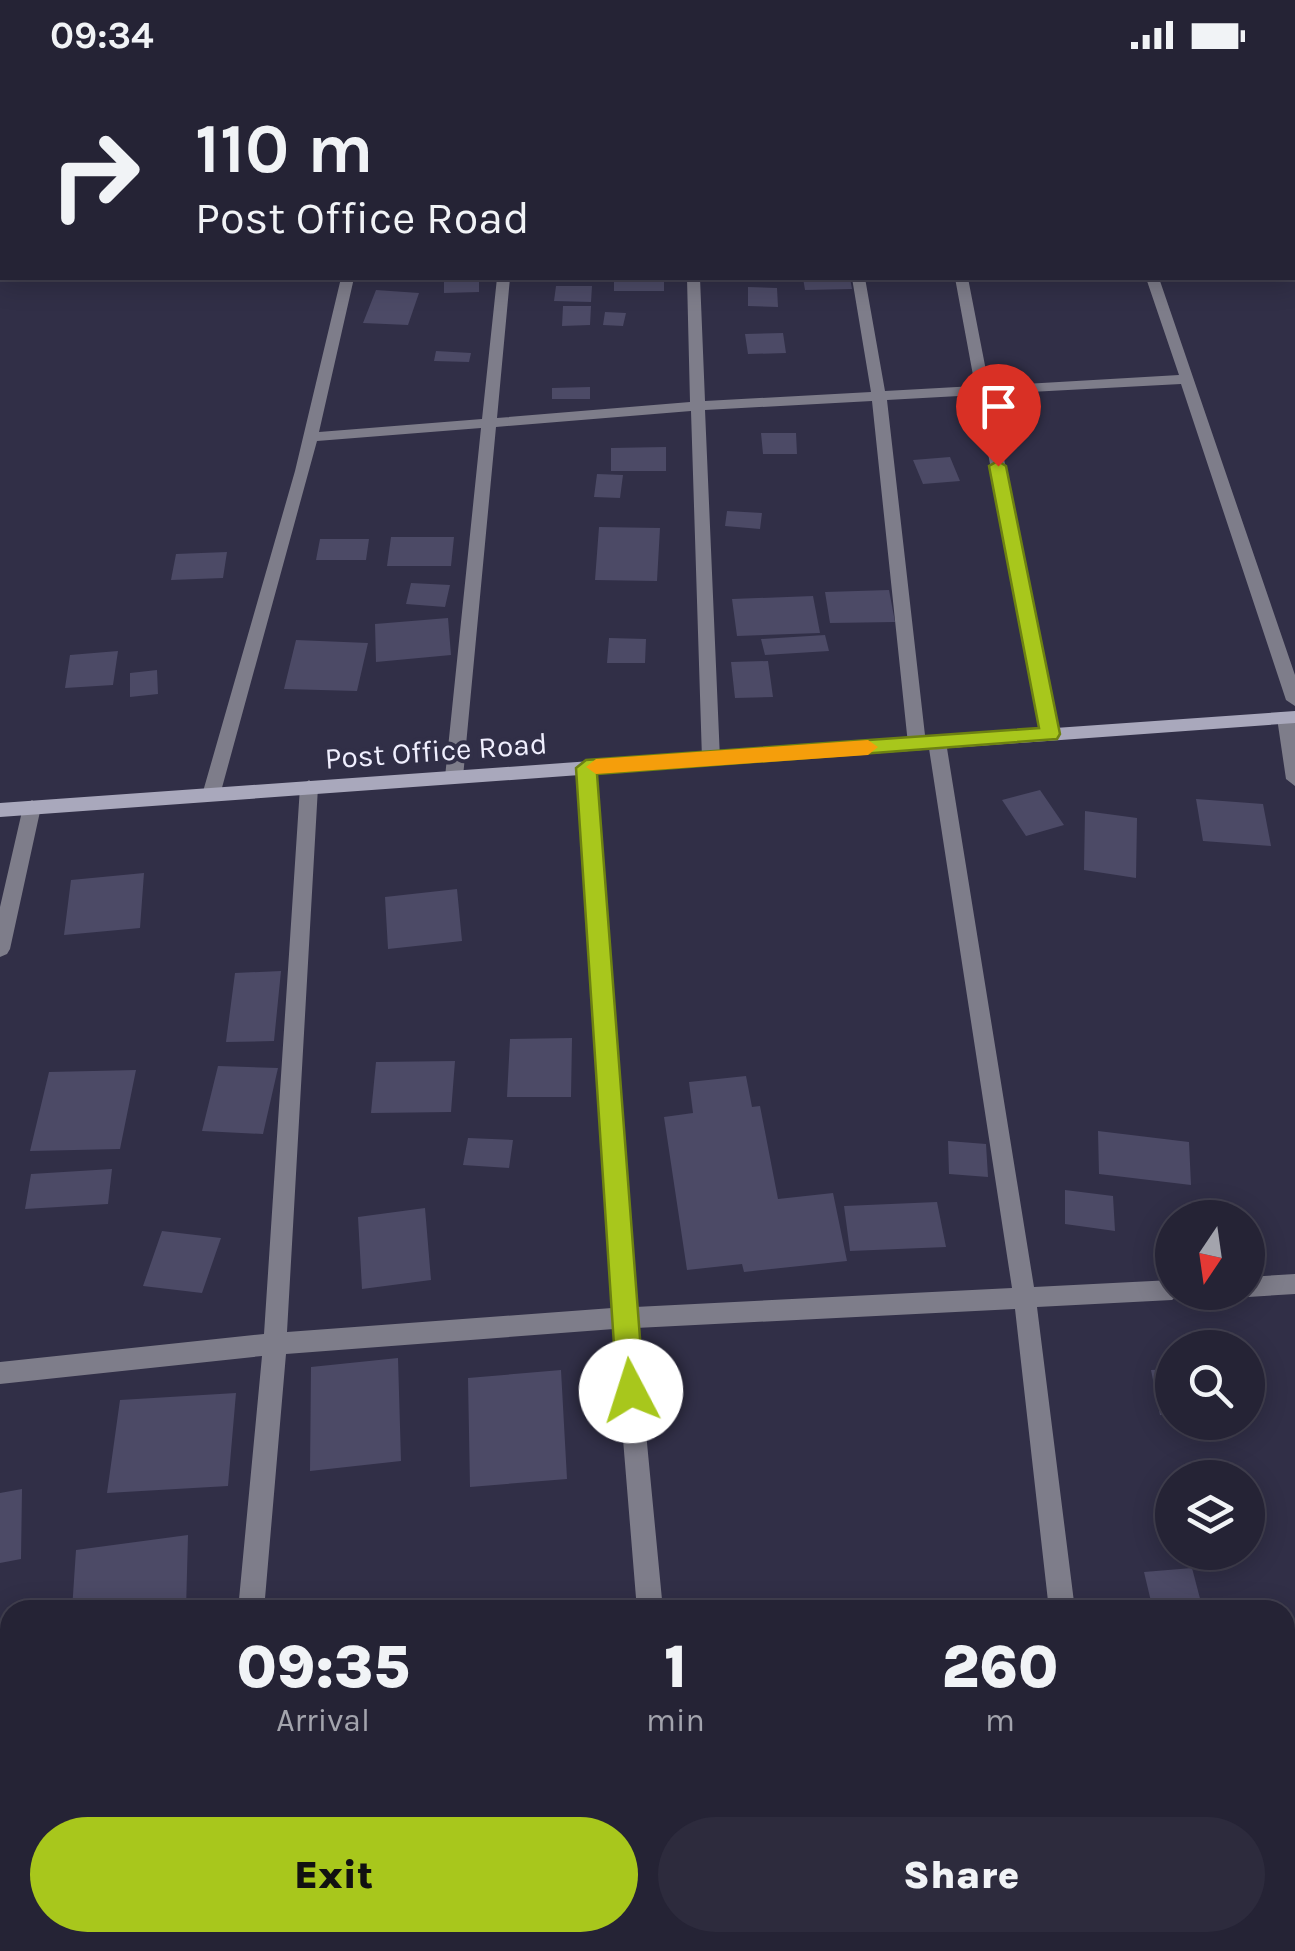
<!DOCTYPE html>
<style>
body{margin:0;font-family:Karla,sans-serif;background:#2d2b3d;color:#f1f3f6;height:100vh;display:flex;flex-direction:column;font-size:38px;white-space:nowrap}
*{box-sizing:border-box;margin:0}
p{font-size:32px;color:#a3a4ad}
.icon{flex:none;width:55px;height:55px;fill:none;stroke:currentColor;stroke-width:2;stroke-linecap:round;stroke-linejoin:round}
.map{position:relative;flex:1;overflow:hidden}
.details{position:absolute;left:0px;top:1530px;width:1295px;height:352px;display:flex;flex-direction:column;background:#252335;border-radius:30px 30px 0 0;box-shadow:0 5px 25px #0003,0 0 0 2px #424050}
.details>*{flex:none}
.banner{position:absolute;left:0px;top:0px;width:1295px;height:210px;box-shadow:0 5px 25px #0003,0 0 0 2px #424050;background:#252335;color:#f1f3f6;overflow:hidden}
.needle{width:65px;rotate:193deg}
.buttons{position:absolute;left:1155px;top:1130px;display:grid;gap:20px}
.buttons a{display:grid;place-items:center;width:110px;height:110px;border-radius:50%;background:#252335;box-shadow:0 5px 25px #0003,0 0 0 2px #424050;font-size:50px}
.pin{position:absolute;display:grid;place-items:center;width:85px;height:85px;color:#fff;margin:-102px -42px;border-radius:50% 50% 50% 0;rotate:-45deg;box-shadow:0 0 10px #0007}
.pin .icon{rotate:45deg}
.me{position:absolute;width:110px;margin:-55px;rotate:355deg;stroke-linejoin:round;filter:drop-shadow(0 0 8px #0008)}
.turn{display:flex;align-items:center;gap:35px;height:210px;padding:0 30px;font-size:45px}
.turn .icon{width:130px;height:130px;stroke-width:2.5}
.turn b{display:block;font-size:70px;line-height:85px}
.eta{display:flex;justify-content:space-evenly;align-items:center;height:170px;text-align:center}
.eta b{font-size:60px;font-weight:800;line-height:70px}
.primary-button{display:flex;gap:20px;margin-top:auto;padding:20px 30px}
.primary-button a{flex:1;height:115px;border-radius:60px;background:#a8c71c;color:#111;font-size:40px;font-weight:800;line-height:115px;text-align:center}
.primary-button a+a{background:#2d2b3d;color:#f1f3f6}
.status{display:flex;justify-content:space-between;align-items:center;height:70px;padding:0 50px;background:#252335;direction:ltr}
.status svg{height:28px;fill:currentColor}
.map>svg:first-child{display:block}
.building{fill:#4c4a66}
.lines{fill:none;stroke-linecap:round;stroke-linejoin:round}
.street{fill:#7e7d8a;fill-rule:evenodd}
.secondary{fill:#a9a8bc;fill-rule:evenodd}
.route{fill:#a8c71c;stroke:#6d8112;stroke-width:2.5}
.slow{fill:#f59e0b}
.labels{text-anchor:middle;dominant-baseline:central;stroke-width:8;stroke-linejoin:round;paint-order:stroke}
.street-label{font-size:30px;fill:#f0effe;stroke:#312f47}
</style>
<div class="status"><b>09:34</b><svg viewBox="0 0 49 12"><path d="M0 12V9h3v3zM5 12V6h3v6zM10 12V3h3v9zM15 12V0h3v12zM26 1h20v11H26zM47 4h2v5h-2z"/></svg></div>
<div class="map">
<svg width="1295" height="1881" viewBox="0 0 1295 1881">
<rect width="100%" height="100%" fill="#312f47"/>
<path class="building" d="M614,208H664V221H614Z
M803,208H850L852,219L805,220Z
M479,211V222L444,223V212Z
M556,216H592L591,232L554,231Z
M748,217L777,218L778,237L748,236Z
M376,220L419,223L408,255L363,253Z
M563,236H591L590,255L562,256Z
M605,242L626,243L623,256L603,255Z
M783,263L786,283L748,284L745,264Z
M436,281L471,283L469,292L434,291Z
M590,317V329H552V318Z
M761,363H796L797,384H763Z
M666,377V401H611V378Z
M950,387L960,411L923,414L913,390Z
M597,404L623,405L620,428L594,427Z
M727,441L762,443L760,459L725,456Z
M599,457L660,458L657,511L595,510Z
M391,467H454L451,496H387Z
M320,469H369L366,490H316Z
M227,482L223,508L171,510L176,484Z
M411,513L450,515L445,537L406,534Z
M889,520L895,552L830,553L825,522Z
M813,526L820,563L737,566L732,529Z
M448,548L451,585L376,592L375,554Z
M825,565L829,581L765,585L761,569Z
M609,568L646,569L645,593H607Z
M296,570L368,573L357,621L284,619Z
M118,581L113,615L65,618L70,585Z
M768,591L773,627L735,628L731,592Z
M157,600L158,624L130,627V603Z
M1040,720L1064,755L1026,766L1002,730Z
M1196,729L1263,734L1271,776L1203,771Z
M1085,741L1137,748L1136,808L1084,800Z
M144,803L140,858L64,865L71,810Z
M457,819L462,871L388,879L385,827Z
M281,901L274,971L226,972L235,903Z
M572,968L571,1027H507L510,969Z
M455,991L451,1042L371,1043L376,992Z
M218,996L278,998L263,1064L202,1061Z
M136,1000L120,1079L30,1081L49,1002Z
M746,1006L752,1037L760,1036L778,1129L833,1123L847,1191L744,1202L742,1194L687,1200L664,1047L693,1043L689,1012Z
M1098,1061L1189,1072L1191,1115L1099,1104Z
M468,1068L513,1070L509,1098L463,1095Z
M948,1071L986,1074L988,1107L949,1104Z
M112,1099L108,1134L25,1139L31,1104Z
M1065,1120L1113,1126L1115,1161L1065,1154Z
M937,1132L946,1177L850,1181L844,1136Z
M425,1138L431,1210L362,1219L358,1147Z
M162,1161L221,1168L202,1223L143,1216Z
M398,1288L401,1391L310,1401L311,1297Z
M1172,1299V1345H1160L1151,1300Z
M561,1300L567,1409L470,1417L468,1308Z
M236,1323L228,1416L107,1423L120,1330Z
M22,1419L21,1489L0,1493V1423Z
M188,1465L186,1540H72L76,1480Z
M1192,1498L1203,1540H1153L1144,1502Z"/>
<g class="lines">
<path class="street" d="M898,0H910L911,2H900Z
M1286,0H1295V16L1292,2Z
M1292,101H1295V109H1292Z
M341,208H354L319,362L482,349L497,208H510L497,348L690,332L687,208H700L705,331L871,322L852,208H865L885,321L975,316L955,208H968L989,316L1179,305L1146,208H1159L1295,605V636L1286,630L1181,314L991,324L1059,664L1050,670L1041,664L977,325L887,330L926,674L917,680L908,674L872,331L705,340L720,689L711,695L702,689L691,341L496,357L463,707L454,714L445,707L481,358L317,371L220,725L217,730H205L202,725L295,401Z
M1286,642L1292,644L1295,650V716L1286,709L1277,648Z
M937,666L946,672L1034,1217L1172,1210V1222H1182L1172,1230L1037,1237L1075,1540H1049L1015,1239L636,1258L663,1540H637L614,1259L286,1284L264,1540H238L262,1286L0,1314V1292L264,1264L300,717L309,710L318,717L287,1262L612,1238L577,698L586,692L595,698L635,1237L1012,1218L928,672Z
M32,730L41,737L10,879L7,884L0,887V837L23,737Z
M1295,1204V1224L1248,1227L1239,1222H1248V1207Z
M206,1872H234V1881H206Z
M667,1872H695V1881H667Z
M1087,1872H1115L1116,1881H1088Z"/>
<path class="secondary" d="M1295,641V653L0,747V733Z"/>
</g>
<path class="route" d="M998,391L1006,396L1060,664L1057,669L597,704L644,1321L640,1330L631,1334L621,1330L617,1321L576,698L586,690L1039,658L989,396Z"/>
<path class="slow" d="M868,670L878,677L868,685L596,704L586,697L596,689Z"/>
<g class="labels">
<g class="street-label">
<text transform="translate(436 681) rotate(-4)">Post Office Road</text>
</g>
</g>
</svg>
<div class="buttons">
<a><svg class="needle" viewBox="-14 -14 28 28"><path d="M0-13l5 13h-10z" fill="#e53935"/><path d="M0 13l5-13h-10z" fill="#a3a4ad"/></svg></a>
<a><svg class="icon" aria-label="search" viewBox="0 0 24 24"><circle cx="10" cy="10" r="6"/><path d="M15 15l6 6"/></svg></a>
<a><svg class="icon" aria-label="layers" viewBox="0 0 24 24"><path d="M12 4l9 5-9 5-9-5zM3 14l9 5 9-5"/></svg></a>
</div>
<div class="pin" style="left:998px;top:396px;background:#d93025"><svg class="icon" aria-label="arrive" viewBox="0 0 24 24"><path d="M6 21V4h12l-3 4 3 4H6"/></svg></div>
<svg class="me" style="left:631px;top:1321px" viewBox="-20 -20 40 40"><circle r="19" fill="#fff"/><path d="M0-13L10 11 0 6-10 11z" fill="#a8c71c"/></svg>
<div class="banner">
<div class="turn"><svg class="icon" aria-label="right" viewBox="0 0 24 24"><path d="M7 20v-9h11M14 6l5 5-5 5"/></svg><div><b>110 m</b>Post Office Road</div></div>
</div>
<section class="details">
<div class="eta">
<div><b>09:35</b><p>Arrival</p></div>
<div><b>1</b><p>min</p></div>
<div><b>260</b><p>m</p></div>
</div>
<div class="primary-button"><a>Exit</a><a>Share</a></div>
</section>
</div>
